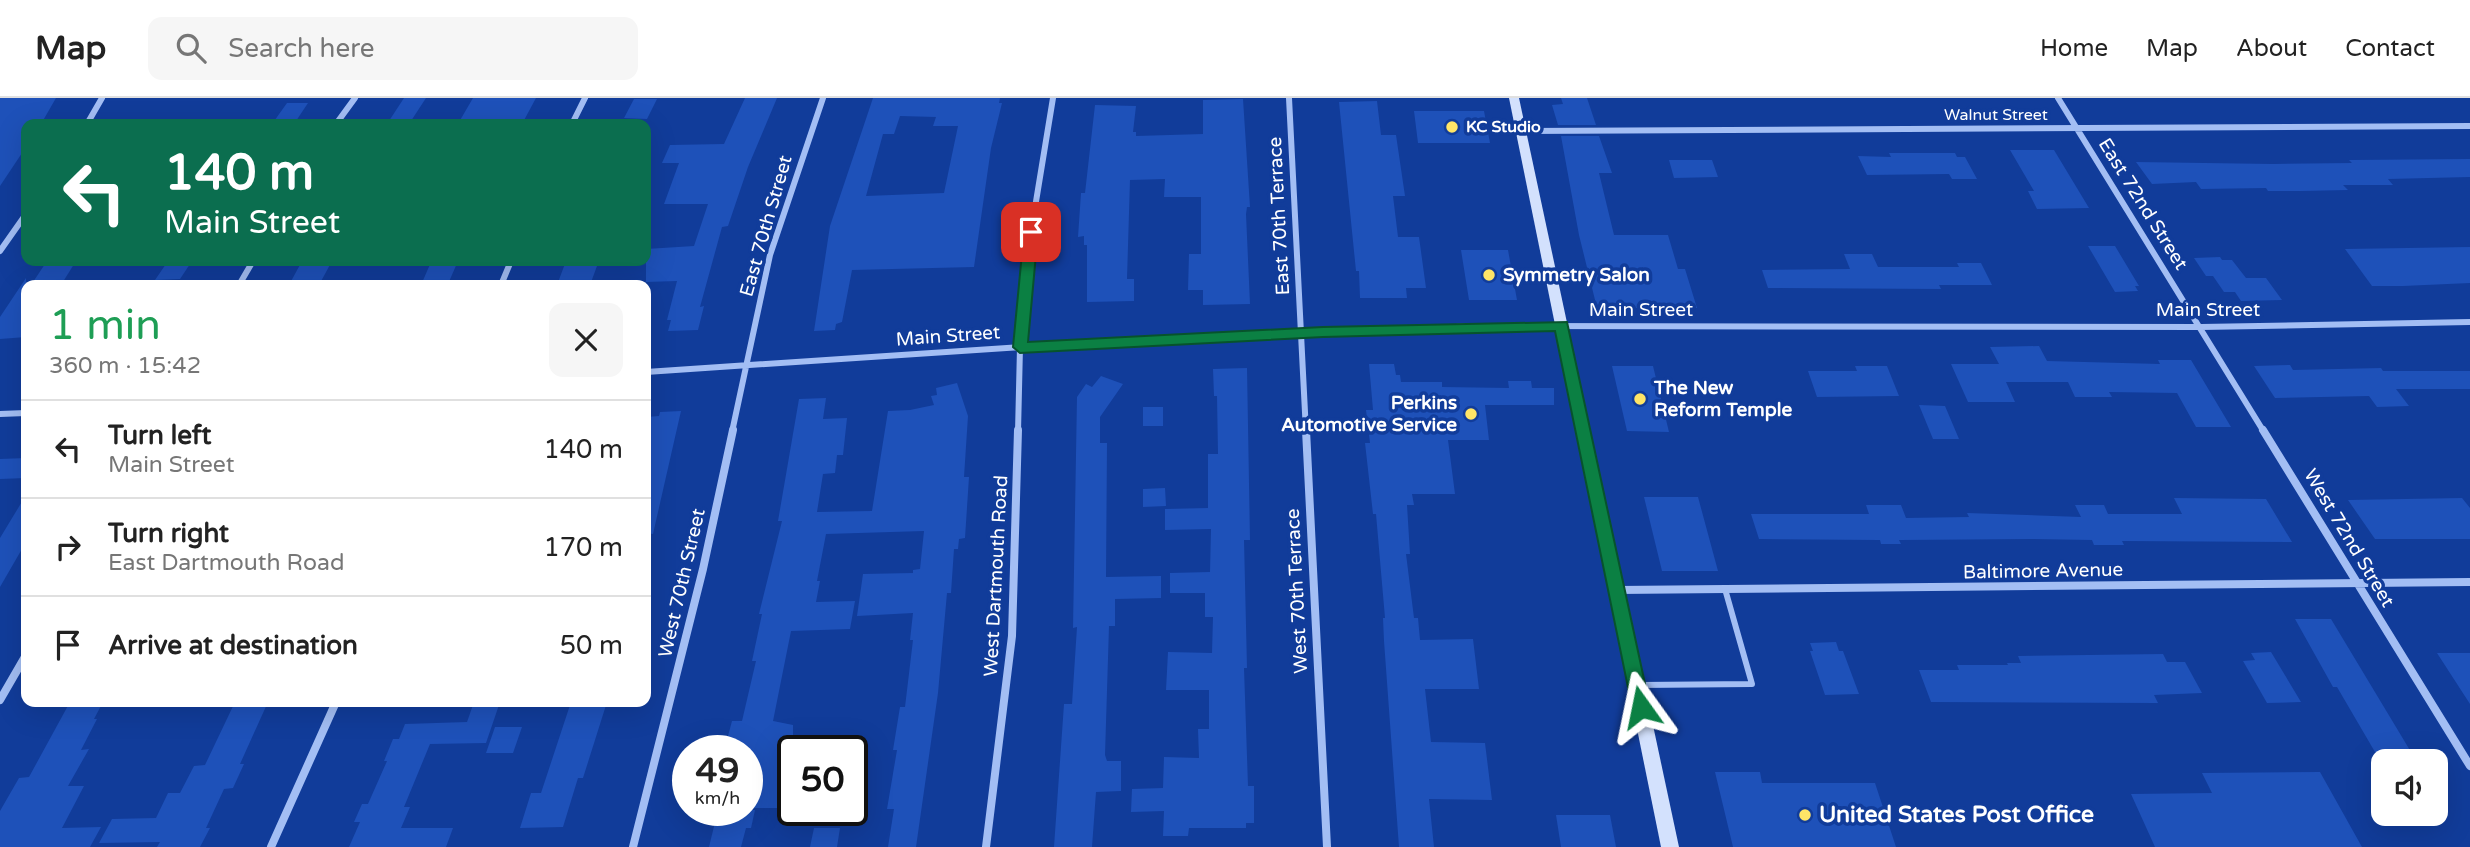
<!DOCTYPE html>
<meta charset="utf-8">
<style>
body{margin:0;font-family:"Varela Round",sans-serif;background:#f6f6f6;color:#222;height:100vh;display:flex;flex-direction:column;font-size:26px;white-space:nowrap}
*{box-sizing:border-box;margin:0}
p{font-size:23px;color:#767676}
.icon{flex:none;width:38px;height:38px;fill:none;stroke:currentColor;stroke-width:2;stroke-linecap:round;stroke-linejoin:round}
.map{position:relative;flex:1;overflow:hidden}
.side{position:absolute;left:21px;top:182px;width:630px;height:427px;display:flex;flex-direction:column;background:#fff;border-radius:14px;box-shadow:0 7px 28px #0002}
.side>*{flex:none}
.hud{position:absolute;left:21px;top:21px;width:630px;height:147px;border-radius:14px;box-shadow:0 7px 28px #0002;background:#0b6e4f;color:#fff;overflow:hidden}
.buttons{position:absolute;left:2371px;top:651px;display:grid;gap:14px}
.buttons a{display:grid;place-items:center;width:77px;height:77px;border-radius:14px;background:#fff;box-shadow:0 7px 28px #0002;font-size:35px}
.speed{position:absolute;left:672px;top:637px;display:flex;gap:14px;font-size:35px;font-weight:700;text-align:center}
.speed>*{display:grid;place-content:center;width:91px;height:91px;border-radius:50%;background:#fff;box-shadow:0 7px 28px #0002;line-height:1}
.speed small{font-size:18px;font-weight:400}
.speed .limit{border:4px solid #111;border-radius:10px;background:#fff;color:#111}
.pin{position:absolute;display:grid;place-items:center;width:60px;height:60px;color:#fff;margin:-30px;border-radius:14px;box-shadow:0 4px 10px #0006}
.me{position:absolute;width:77px;margin:-38px;rotate:348deg;stroke-linejoin:round;filter:drop-shadow(0 0 5px #0008)}
.turn{display:flex;align-items:center;gap:24px;height:147px;padding:0 28px;font-size:32px}
.turn .icon{width:91px;height:91px;stroke-width:2.5}
.turn b{display:block;font-size:49px;line-height:60px}
.round{display:grid;place-items:center;flex:none;width:74px;height:74px;border-radius:14px;background:#f6f6f6}
.overview{display:flex;align-items:center;justify-content:space-between;height:119px;padding:0 28px}
h1{font-size:42px;font-weight:600;line-height:52px;color:#1e9e55}
ul{padding:0;list-style:none}
li{display:flex;align-items:center;gap:21px;height:98px;padding:0 28px;border-top:2px solid #e0e0e0}
li div{flex:1}
li b{display:block;font-size:26px}
li em{font-style:normal}
header{display:flex;align-items:center;gap:42px;box-sizing:border-box;height:98px;padding:0 35px;background:#fff;border-bottom:2px solid #e0e0e0}
header strong{font-size:33px}
nav{display:flex;gap:38px;margin-inline-start:auto;font-size:24px}
.search{width:490px;height:63px;background:#f6f6f6;display:flex;align-items:center;gap:18px;box-sizing:border-box;padding:0 24px;border-radius:14px;color:#767676;font-size:26px}
.map>svg:first-child{display:block}
.building{fill:#1e51b9;fill-rule:evenodd}
.lines{fill:none;stroke-linecap:round;stroke-linejoin:round}
.lane{stroke:#a3bef4;stroke-width:6}
.street-far1{stroke:#a3bef4;stroke-width:6}
.street{stroke:#a3bef4;stroke-width:8}
.secondary{fill:#d3e1fd;fill-rule:evenodd}
.route{fill:#0b8043;stroke:#07532c;stroke-width:2}
.poi-dot{fill:#ffe567;stroke:#113c9a;stroke-width:2.5}
.labels{text-anchor:middle;dominant-baseline:central;stroke-width:7;stroke-linejoin:round;paint-order:stroke}
.far-street-label{font-size:16px;fill:#fff;stroke:#113c9a}
.far-poi-label{font-size:16px;font-weight:bold;fill:#fff;stroke:#113c9a;text-anchor:start}
.street-label{font-size:19px;fill:#fff;stroke:#113c9a}
.poi-label{font-size:19px;font-weight:bold;fill:#fff;stroke:#113c9a;text-anchor:start}
.near-poi-label{font-size:23px;font-weight:bold;fill:#fff;stroke:#113c9a;text-anchor:start}
</style>
<header>
<strong>Map</strong>
<div class="search"><svg class="icon" aria-label="search" viewBox="0 0 24 24"><circle cx="10" cy="10" r="6"/><path d="M15 15l6 6"/></svg>Search here</div>
<nav><a>Home</a><a>Map</a><a>About</a><a>Contact</a></nav>
</header>
<div class="map">
<svg width="2470" height="749" viewBox="0 0 2470 749">
<rect width="100%" height="100%" fill="#113c9a"/>
<path class="building" d="M0,0H56L41,26H26V49L0,88Z
M404,0H426L409,26H387Z
M473,0H536L522,26L459,24Z
M745,0H777L748,69L728,128L722,129L700,209L704,208L698,232L668,233L671,222H667L677,183L646,184V151L694,148L708,106H664L679,65H662L670,47L724,46Z
M873,0H1000L999,5H1002L991,50L974,169L852,172L842,224L836,226L835,232L814,233L830,128ZM900,18L936,19L933,28H958L944,95L866,98L883,36H894Z
M1561,0H1587L1596,27H1558L1552,7L1563,6Z
M634,1H657L647,21L624,20Z
M1243,1L1250,109H1247L1246,116L1250,206L1203,207V192H1188L1189,156H1201V99H1164L1165,81L1130,82L1127,181H1134V203L1087,204V147H1084V138L1078,139L1081,95H1085L1095,7L1136,8L1133,34H1136V38L1203,36V2Z
M1377,3L1381,37H1396L1405,98H1393L1398,139H1419L1426,190H1406L1407,200H1360L1359,173H1356L1339,4Z
M287,5H308L294,26H272Z
M1414,13H1484L1490,45H1418Z
M1561,38H1599L1612,75H1599L1614,137H1668L1678,171H1685L1697,210H1597L1579,137Z
M2010,52H2054L2089,110L2037,111L2028,93H2034Z
M1889,55H1955L1957,59H1965L1977,81H1952L1949,76L1867,77L1858,58L1891,59Z
M2470,61V79L2388,81L2393,87H2343L2348,92L2301,93H2268L2266,90L2201,91L2196,84L2152,86L2136,64L2273,66L2352,65L2349,62Z
M1669,62H1712L1718,79L1674,80Z
M2088,148H2115L2139,188H2135L2138,193L2115,194Z
M2470,149V185L2403,188H2372L2345,151Z
M1461,152H1508L1517,202H1469Z
M1844,156H1872L1878,169H1959L1957,165H1981L1992,187H1939L1941,191L1768,190L1762,172L1850,171Z
M2220,159L2222,162H2232L2246,180H2266L2282,202L2241,203L2235,194H2224L2213,178H2206L2194,160Z
M47,163H76L61,187H31Z
M168,163H192L180,181L155,182Z
M302,163H332L319,187H289Z
M458,163L448,186L421,187L431,164Z
M566,163H593L591,168H597L590,187H557Z
M26,180V239L0,241V219Z
M2039,248L2047,263L2160,266L2158,262H2191L2231,329H2196L2177,295L2109,294L2112,299H2075L2068,284H2006L2015,304H1968L1951,266H1999L1990,249Z
M1369,266H1394L1396,277H1400L1401,284H1442V289L1509,290L1508,283H1531L1532,290H1554V307H1485L1489,342H1448L1455,396H1412L1414,407H1407L1410,456H1406L1414,520H1418L1420,542L1473,541L1479,591H1425L1431,644L1485,645L1492,702L1429,701L1434,749H1399L1384,543L1383,520H1385L1376,416H1373L1365,345H1370L1366,312H1373Z
M2290,267L2293,272L2381,270L2383,273H2470V291H2396L2409,308L2377,309L2369,298L2275,300L2254,268Z
M1612,268H1653L1669,334L1627,333Z
M1855,268H1887L1899,298L1817,299L1808,273H1857Z
M1247,270L1250,442H1244L1247,570H1244L1248,688H1254V725H1246V730H1189L1188,738H1163L1164,713L1131,714L1132,691L1163,690L1164,659L1199,660L1198,631H1209V592H1166L1168,554L1212,555L1213,519H1205V495H1170V475L1210,474L1211,431L1165,432V411L1208,410V356H1218L1217,298H1214L1213,271Z
M1101,278L1123,286L1100,319V345H1107L1106,479L1161,478V500L1115,501V528H1109L1105,657L1107,663H1121V693L1096,694L1092,749H1054L1064,606H1072L1077,529L1073,530L1077,299L1086,286L1092,289Z
M957,285L968,318L964,379H969L965,440L959,441L958,451H954L951,495H947L938,595L916,749H888L894,711H887L897,652H893L900,609H905L913,542H910L913,515L857,518L863,476L913,475V472L920,471L924,433L826,436L817,483H820L816,504L855,503L850,531L791,533L773,623L793,627V710H747V653H724L732,623H742L756,563H752L762,516H759L782,423H778L799,301L826,300L823,321L847,320L843,357H837L835,375L823,376L817,414L872,413L888,313L910,312L934,307L931,298L937,297L936,290Z
M1919,307L1945,308L1959,341H1933Z
M1143,309H1163V328H1143Z
M681,313L653,436L646,435V319L659,318L660,314Z
M26,360V380L0,381V361Z
M1165,390L1166,408L1143,409V391Z
M26,397V444L0,489V440Z
M1644,399H1698L1718,473H1662Z
M2174,400L2266,401L2292,444L2122,443L2124,447H2094L2092,442L2032,441L1899,442L1901,446H1881L1880,442L1759,441L1751,416H1869L1866,407H1901L1906,420L1969,419L1967,415L2081,419L2075,407H2104L2108,416H2182Z
M2462,400L2470,410V441H2375L2348,402Z
M2295,521H2331L2411,654H2375L2337,589H2333Z
M1836,544L1839,553H1843L1859,596L1825,597L1810,553H1813L1810,545Z
M2271,554L2301,604L2267,605L2243,563L2255,562L2251,555Z
M2437,555H2470V606Z
M2163,556L2167,564H2185L2202,595L2154,597L2158,605L1931,604L1919,572H1959L1957,567H2008L2007,565H2021L2018,558Z
M70,604H103L94,621H97L81,652L89,651L68,688H84L62,730L101,729L90,749H0V713L19,680L29,679Z
M235,604H268L240,666H244L233,690L224,691L206,730H210L200,749H157L160,744L99,745L112,721L156,720L168,695H180L194,668L205,667Z
M474,604H500L486,645L430,646L404,709H410L401,730H453L446,749H349L360,724H354L362,706H368L387,663H384L393,641H399L405,626L467,624Z
M571,604H607L583,680H578L563,729L520,730L531,695H541Z
M495,629H522L513,655H486Z
M1715,674H1760L1762,685H1875L1896,749H1733Z
M2320,674L2362,749H2155L2131,696L2212,695L2202,675Z
M718,712H755L751,730H746L741,749H709Z
M1556,717H1610L1616,749H1561Z
M814,730H840L837,749H810Z"/>
<g class="lines">
<path class="lane" d="M1640,587L1752,586L1725,491"/>
<path class="street-far1" d="M1289,0L1306,334
M2058,0L2264,334
M87,26L102,0
M336,26L355,0
M572,26L585,0
M1521,33L2470,28
M0,153L26,116
M239,187L253,163
M501,187L511,163
M646,274L1020,249L1477,228L2201,229L2470,224
M0,316L26,315
M732,334L770,157L823,0
M1018,334L1020,249L1031,134L1053,0"/>
<path class="street" d="M1306,332L1327,749
M2263,332L2470,668
M1617,492L2470,484
M0,602L26,557
M271,749L336,604
M633,749L703,471L733,332
M986,749L1012,538L1018,332"/>
<path class="secondary" d="M1509,0H1519L1679,749H1661Z"/>
</g>
<path class="route" d="M1031,129L1038,134L1028,244L1323,229L1567,224L1650,609L1648,615L1641,617L1635,615L1632,609L1555,233L1323,239L1020,255L1013,249L1024,134Z"/>
<g class="poi-dot">
<circle cx="1452" cy="29" r="7"/>
<circle cx="1489" cy="177" r="7"/>
<circle cx="1640" cy="301" r="7"/>
<circle cx="1471" cy="316" r="7"/>
<circle cx="1805" cy="717" r="7"/>
</g>
<g class="labels">
<g class="far-street-label">
<text x="1996" y="17">Walnut Street</text>
</g>
<g class="far-poi-label">
<text x="1466" y="29">KC Studio</text>
</g>
<g class="street-label">
<text transform="translate(2143 106) rotate(58)">East 72nd Street</text>
<text transform="translate(1279 118) rotate(-93)">East 70th Terrace</text>
<text transform="translate(766 128) rotate(-74)">East 70th Street</text>
<text x="1641" y="212">Main Street</text>
<text x="2208" y="212">Main Street</text>
<text transform="translate(948 238) rotate(-4)">Main Street</text>
<text transform="translate(2349 440) rotate(59)">West 72nd Street</text>
<text transform="translate(2043 473) rotate(-1)">Baltimore Avenue</text>
<text transform="translate(996 478) rotate(-87)">West Dartmouth Road</text>
<text transform="translate(682 485) rotate(-77)">West 70th Street</text>
<text transform="translate(1297 493) rotate(-93)">West 70th Terrace</text>
</g>
<g class="poi-label">
<text x="1503" y="177">Symmetry Salon</text>
<text x="1654" y="290">The New<tspan x="1654" dy="22">Reform Temple</tspan></text>
<text x="1457" y="305" text-anchor="end">Perkins<tspan x="1457" dy="22">Automotive Service</tspan></text>
</g>
<g class="near-poi-label">
<text x="1819" y="717">United States Post Office</text>
</g>
</g>
</svg>
<div class="buttons">
<a><svg class="icon" aria-label="sound" viewBox="0 0 24 24"><path d="M4 9h4l5-4v14l-5-4H4zM17 9q2 3 0 6"/></svg></a>
</div>
<div class="speed"><div>49<small>km/h</small></div><div class="limit">50</div></div>
<div class="pin" style="left:1031px;top:134px;background:#d93025"><svg class="icon" aria-label="arrive" viewBox="0 0 24 24"><path d="M6 21V4h12l-3 4 3 4H6"/></svg></div>
<svg class="me" style="left:1641px;top:609px" viewBox="-20 -20 40 40"><path d="M0-17L14 15 0 8-14 15z" fill="#0b8043" stroke="#fff" stroke-width="4"/></svg>
<div class="hud">
<div class="turn"><svg class="icon" aria-label="left" viewBox="0 0 24 24"><path d="M17 20v-9H6M10 6l-5 5 5 5"/></svg><div><b>140 m</b>Main Street</div></div>
</div>
<section class="side">
<div class="overview"><div><h1>1 min</h1><p>360 m · 15:42</p></div><a class="round"><svg class="icon" aria-label="close" viewBox="0 0 24 24"><path d="M6 6l12 12M18 6L6 18"/></svg></a></div>
<ul>
<li><svg class="icon" aria-label="left" viewBox="0 0 24 24"><path d="M17 20v-9H6M10 6l-5 5 5 5"/></svg><div><b>Turn left</b><p>Main Street</p></div><em>140 m</em></li>
<li><svg class="icon" aria-label="right" viewBox="0 0 24 24"><path d="M7 20v-9h11M14 6l5 5-5 5"/></svg><div><b>Turn right</b><p>East Dartmouth Road</p></div><em>170 m</em></li>
<li><svg class="icon" aria-label="arrive" viewBox="0 0 24 24"><path d="M6 21V4h12l-3 4 3 4H6"/></svg><div><b>Arrive at destination</b></div><em>50 m</em></li>
</ul>
</section>
</div>
